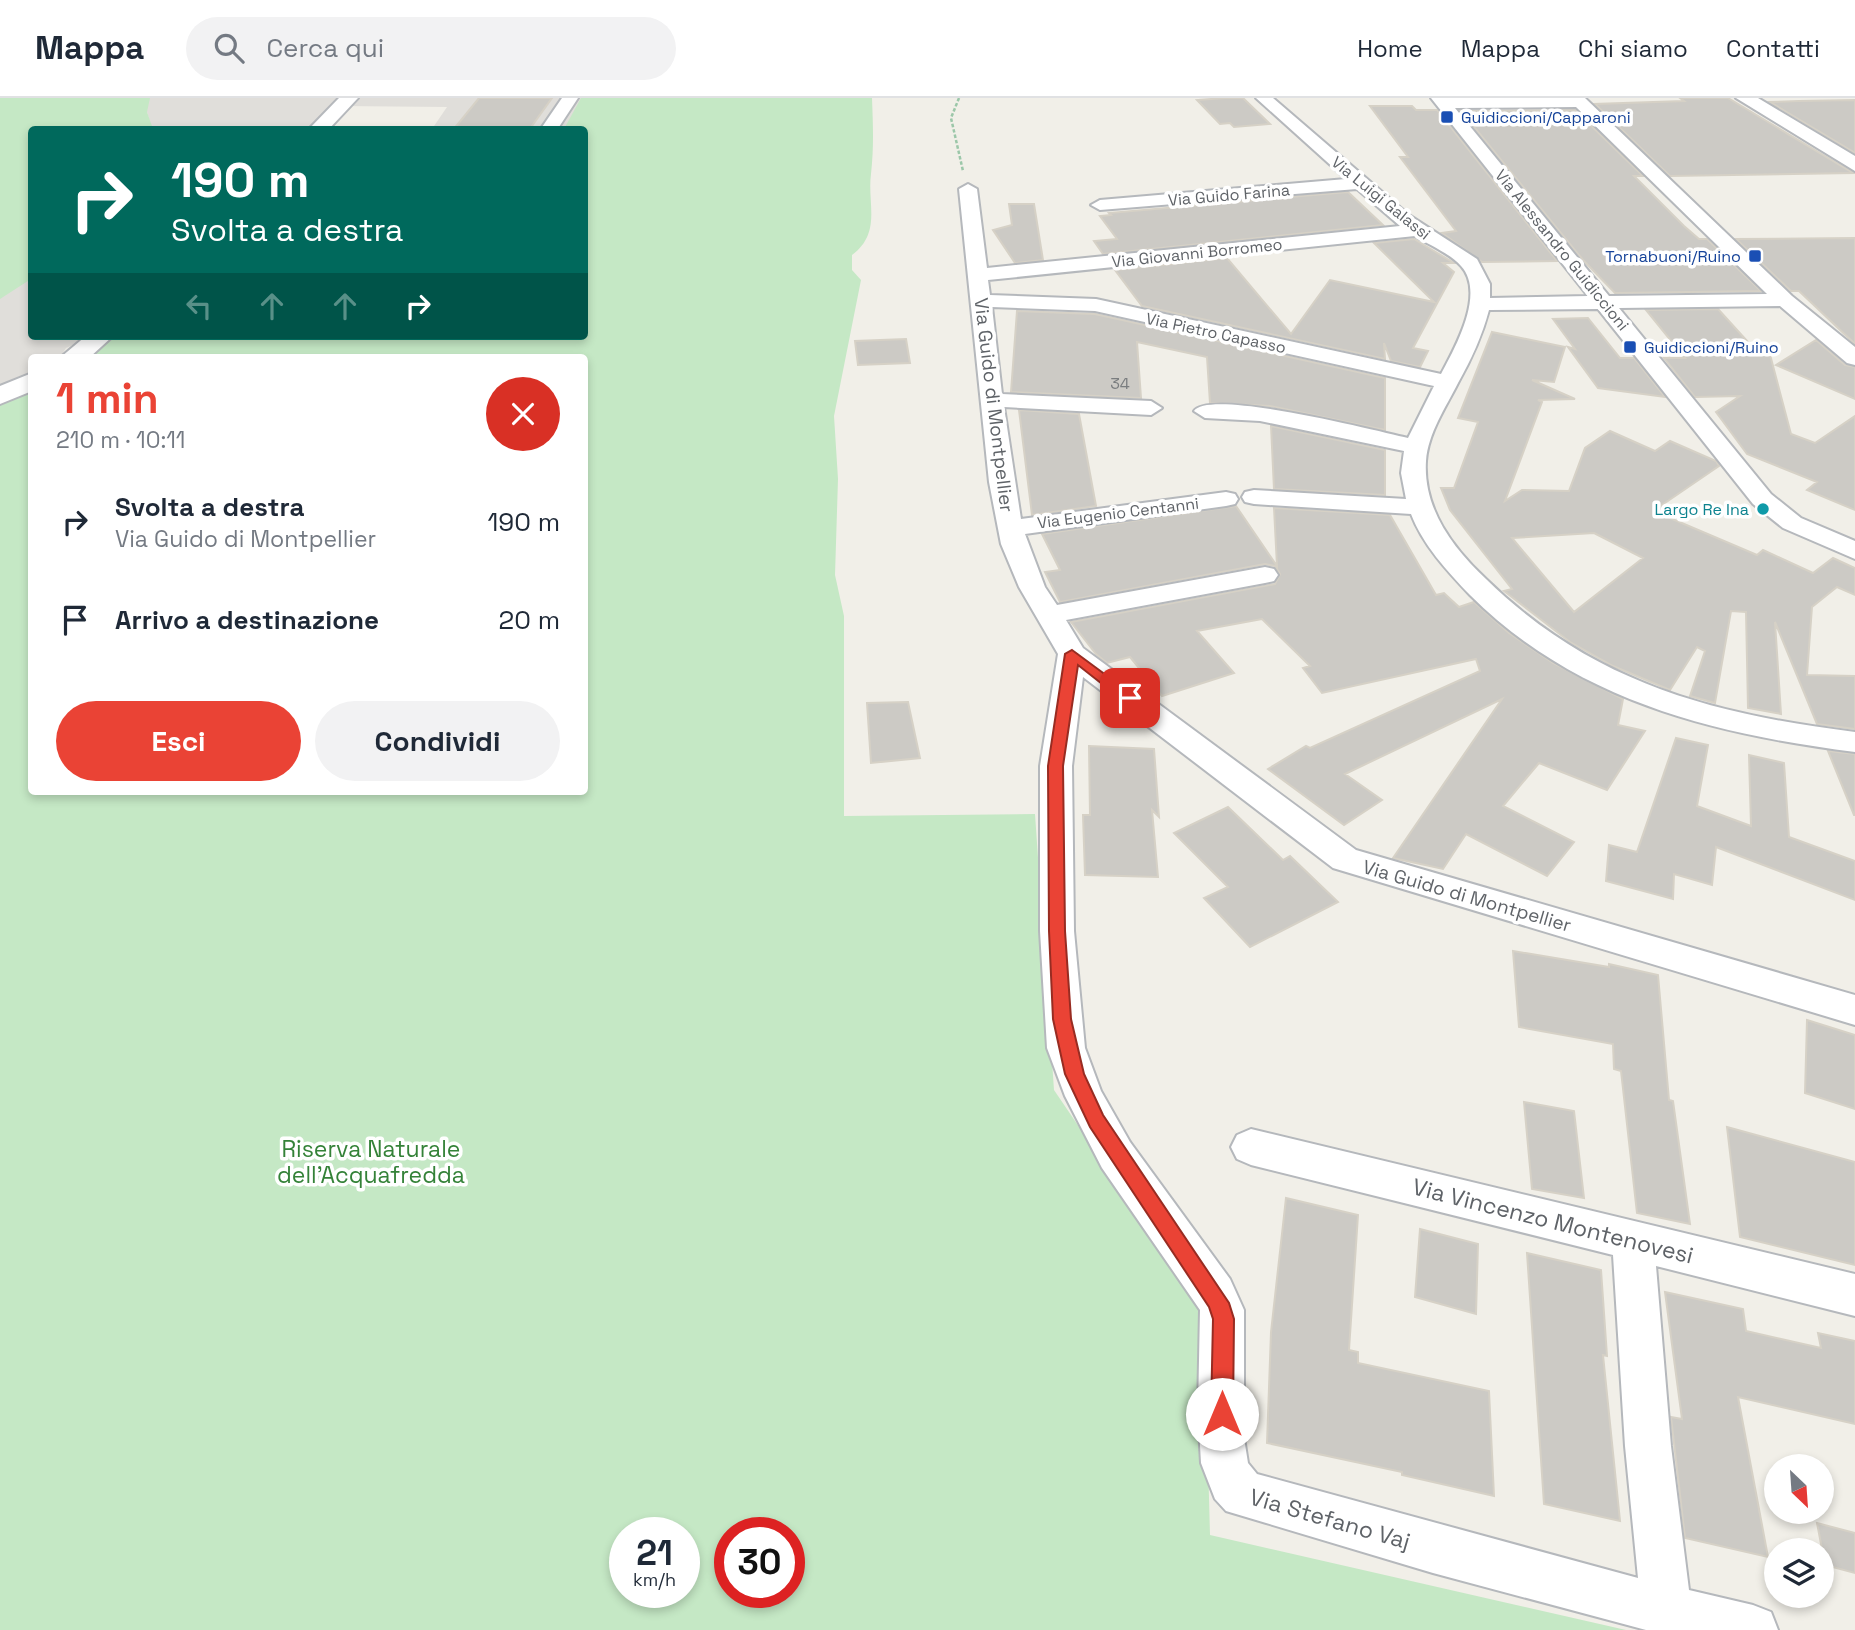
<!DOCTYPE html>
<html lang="it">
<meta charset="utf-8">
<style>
body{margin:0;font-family:"Space Grotesk",sans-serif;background:#f2f2f3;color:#1f2937;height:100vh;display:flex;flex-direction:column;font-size:26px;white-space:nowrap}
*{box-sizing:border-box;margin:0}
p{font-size:23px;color:#747a83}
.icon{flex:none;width:38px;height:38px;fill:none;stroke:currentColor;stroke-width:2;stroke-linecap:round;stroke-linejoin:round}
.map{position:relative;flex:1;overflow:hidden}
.drawer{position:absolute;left:28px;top:256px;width:560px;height:441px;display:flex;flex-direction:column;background:#fff;border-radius:7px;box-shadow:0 4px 10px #0003}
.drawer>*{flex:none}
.top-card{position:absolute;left:28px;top:28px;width:560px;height:214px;border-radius:7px;box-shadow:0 4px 10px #0003;background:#00695c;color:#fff;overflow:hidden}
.needle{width:46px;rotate:155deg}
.fabs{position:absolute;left:1764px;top:1356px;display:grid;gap:14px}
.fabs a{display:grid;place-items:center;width:70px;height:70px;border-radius:50%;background:#fff;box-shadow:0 4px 10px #0003;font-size:35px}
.speed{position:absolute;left:609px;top:1419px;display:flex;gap:14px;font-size:35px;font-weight:700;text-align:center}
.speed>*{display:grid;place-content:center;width:91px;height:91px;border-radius:50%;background:#fff;box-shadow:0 4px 10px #0003;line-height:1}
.speed small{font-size:18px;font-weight:400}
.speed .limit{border:10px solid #d22;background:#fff;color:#111}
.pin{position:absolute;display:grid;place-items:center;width:60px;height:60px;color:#fff;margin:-30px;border-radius:14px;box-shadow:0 4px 10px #0006}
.me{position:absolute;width:77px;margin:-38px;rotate:0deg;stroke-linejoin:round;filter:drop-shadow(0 0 5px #0008)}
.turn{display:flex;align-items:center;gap:24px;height:147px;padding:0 28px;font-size:32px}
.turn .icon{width:91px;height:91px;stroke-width:2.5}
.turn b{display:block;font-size:49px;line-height:60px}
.lanes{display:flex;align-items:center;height:66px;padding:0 28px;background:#0003;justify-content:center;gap:35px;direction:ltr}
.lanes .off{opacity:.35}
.round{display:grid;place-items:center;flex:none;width:74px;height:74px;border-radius:37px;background:#f2f2f3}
.headline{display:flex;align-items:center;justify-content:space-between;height:119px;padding:0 28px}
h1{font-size:42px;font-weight:700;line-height:52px;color:#ea4335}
.button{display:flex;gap:14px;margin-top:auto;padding:14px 28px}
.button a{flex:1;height:80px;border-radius:42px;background:#ea4335;color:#fff;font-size:28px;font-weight:700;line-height:80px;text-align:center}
.button a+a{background:#f2f2f3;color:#1f2937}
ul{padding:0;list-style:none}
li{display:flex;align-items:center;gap:21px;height:98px;padding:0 28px}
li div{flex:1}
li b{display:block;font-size:26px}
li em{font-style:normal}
header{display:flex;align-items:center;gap:42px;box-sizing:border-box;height:98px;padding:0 35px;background:#fff;border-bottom:2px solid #e0e1e3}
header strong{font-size:33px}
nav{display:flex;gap:38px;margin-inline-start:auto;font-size:24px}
.search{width:490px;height:63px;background:#f2f2f3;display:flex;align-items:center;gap:18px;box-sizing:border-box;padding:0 24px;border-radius:38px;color:#747a83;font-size:26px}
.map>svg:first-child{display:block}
.industrial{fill:#e0deda}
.green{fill:#c5e8c5;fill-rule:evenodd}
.building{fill:#cccac5;stroke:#d6d1c6;stroke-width:2;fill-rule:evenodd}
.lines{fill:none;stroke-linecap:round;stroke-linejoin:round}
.minor-casing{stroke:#b5b8bc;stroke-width:4}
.tertiary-casing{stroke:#b5b8bc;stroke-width:4}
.path{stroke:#9cc7a9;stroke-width:2.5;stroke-dasharray:3.5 2;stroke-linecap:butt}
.minor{fill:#fff;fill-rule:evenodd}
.tertiary{fill:#fff;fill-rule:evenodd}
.route{fill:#ea4335;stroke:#982c22;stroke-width:2}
.transit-dot{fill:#1a4fb4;stroke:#fff;stroke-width:2.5}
.culture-dot{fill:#0f9aa8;stroke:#fff;stroke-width:2.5}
.labels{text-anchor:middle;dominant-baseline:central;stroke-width:7;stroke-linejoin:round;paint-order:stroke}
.far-transit-label{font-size:16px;fill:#164399;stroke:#fff;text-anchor:start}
.far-street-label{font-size:16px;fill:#5f6368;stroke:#fff}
.number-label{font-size:16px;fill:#7a7d7f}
.far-culture-label{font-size:16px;fill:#0d838f;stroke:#fff;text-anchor:end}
.street-label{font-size:19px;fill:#5f6368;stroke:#fff}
.near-park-label{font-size:23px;fill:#348238;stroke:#fff}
.near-street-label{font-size:23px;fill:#5f6368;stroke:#fff}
</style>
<header>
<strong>Mappa</strong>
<div class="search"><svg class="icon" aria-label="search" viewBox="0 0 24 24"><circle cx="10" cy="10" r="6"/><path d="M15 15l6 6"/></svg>Cerca qui</div>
<nav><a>Home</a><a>Mappa</a><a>Chi siamo</a><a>Contatti</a></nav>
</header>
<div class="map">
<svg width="1855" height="1532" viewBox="0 0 1855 1532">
<rect width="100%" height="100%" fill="#f1efe8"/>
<path class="industrial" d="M133,0H583L565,32L432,31L447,9L340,8L317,31H152L147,14Z
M31,178L32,238H93L66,250L60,259H32L31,283L0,298V197Z"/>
<path class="green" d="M0,0H150L147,14L153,31L32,32L31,181L0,201Z
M581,0H872C873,27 874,49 871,76C867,105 882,135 852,157V172L861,182L834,318L838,381L835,477L844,518V718L1035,716L1054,992L1204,1213L1210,1437L1626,1532H0V302L31,291L32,693H584V259H86L109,238H584V32L564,31ZM625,1435H684V1494H625ZM730,1435H789V1494H730Z"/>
<path class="building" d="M479,0H552L529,32H453Z
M1225,0H1243L1270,26L1234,29L1230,25L1220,26L1197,2Z
M1680,0H1728L1853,75L1670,78L1595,6L1684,3Z
M1855,2V55L1770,4L1799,3Z
M1370,8H1412L1416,12H1437L1557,163L1482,164L1442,135L1456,133L1400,59H1408Z
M1575,12L1643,78H1634L1684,128L1699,141H1707L1761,193L1615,195L1583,162L1461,13Z
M1348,94L1383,127L1103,156L1094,143L1117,141L1100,118L1111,117L1109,115Z
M1009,106H1034L1043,162L1015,165L993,132L1012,127Z
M1855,140V246L1799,193H1791L1736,141Z
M1414,141L1454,165H1443L1454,174L1413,250L1428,253L1420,269L1391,263L1384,245L1385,261L1142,208L1115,172L1227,160L1291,236L1330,182L1434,204L1374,145Z
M1718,211L1757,254L1768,249L1791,336L1815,345L1855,318V412L1807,392L1817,384L1747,356L1716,314L1740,298L1695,299L1664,260H1685L1646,212Z
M1017,213L1095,216L1385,280V332L1270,308L1210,305L1207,259L1137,244L1141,300L1011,294Z
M1588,220L1620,260H1634L1665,299L1598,290L1568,249L1575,251L1553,221Z
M1492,234L1565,249L1554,284L1532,282L1575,301L1538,302L1542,304L1505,403L1522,392L1569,393L1585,350L1610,333L1655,353L1670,343L1716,363L1719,368L1662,407L1679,414L1670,420L1757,457L1763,452L1813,475L1833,460L1855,470V497L1837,489L1812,509L1807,577L1855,578V631L1817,626L1775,524L1781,616L1748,610L1746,514L1731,513L1715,605L1690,598L1705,553L1697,549L1670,592L1613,568L1570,544L1504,493L1512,491L1450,412L1441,390H1454L1478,324L1458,320ZM1594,435L1643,460L1574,514L1512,440Z
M906,241L910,265L858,267L855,243Z
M1816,242L1845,267L1855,269V301L1776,267Z
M1019,312L1079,316L1096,408L1032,417Z
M1271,328L1385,352V397L1274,391Z
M1236,408L1277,468L1274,410L1390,417L1436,497L1444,495L1459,509L1474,504L1509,535L1553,565L1623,601L1618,627L1645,633L1607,692L1539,665L1503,708L1574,744L1547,778L1466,736L1443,771L1393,760L1502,601L1345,676L1382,702L1344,727L1268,671L1306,648L1310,650L1480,573L1476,561L1322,595L1303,570L1310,568L1262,521L1197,533L1234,575L1162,598L1130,559L1107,565L1096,556L1071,524L1275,486L1280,476L1275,468L1265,466L1060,504L1045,474L1060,472L1042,436Z
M908,604L920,660L871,665L867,605Z
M1676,640L1708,647L1697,708L1751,728L1749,657L1784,665L1789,739L1855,763V802L1716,749L1712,787L1674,776L1673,801L1606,783L1609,747L1637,754Z
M1089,648L1154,651L1159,719L1152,712L1158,779L1085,777L1083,717H1090Z
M1828,653L1855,656V717H1854Z
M1228,709L1283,762L1290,758L1338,804L1250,849L1204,800L1228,789L1174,735Z
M1513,853L1609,869V866L1658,877L1669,1002L1673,1003L1690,1126L1637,1115L1621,973L1614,971L1613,946L1519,929Z
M1807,922L1855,937V1011L1805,995Z
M1524,1004L1574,1013L1584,1100L1532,1091Z
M1727,1029L1855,1064V1167L1740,1139Z
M1286,1100L1358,1117L1349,1252L1358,1254V1265L1489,1293L1494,1398L1402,1377V1374L1267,1345L1271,1234Z
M1420,1131L1478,1146L1476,1216L1415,1199Z
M1527,1155L1601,1172L1607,1258L1603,1257L1620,1423L1544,1406Z
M1665,1194L1743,1211L1746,1233L1821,1250L1818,1235L1855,1243V1326L1738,1299L1768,1459L1685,1440L1671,1319L1682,1321Z
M1817,1425L1855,1435V1475L1825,1467Z"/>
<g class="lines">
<g class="minor-casing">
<path id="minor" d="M562,0H578L557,32H540Z
M1256,0H1273L1409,117L1477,161L1490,186V200L1588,198L1431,0H1585L1792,198L1855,249V267L1847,265L1780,208L1619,210L1771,396L1801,420L1855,443V461L1783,430L1753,406L1598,211L1489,212C1482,238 1471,262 1458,285C1446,309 1428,335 1426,363C1423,411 1453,450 1486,481C1592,585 1712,616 1855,634V654C1712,636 1575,602 1470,497C1447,473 1423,447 1411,416L1254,406L1245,404L1242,399L1245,394L1254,392L1406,401L1401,375L1404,353L1260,323L1205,320L1194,313C1209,290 1377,333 1408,340L1434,288L1095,213L992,209L1002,296L1151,303L1162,310L1151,317L1004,309L1021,421L1226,394L1235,396L1238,401L1235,406L1226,408L1025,436L1045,489L1057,507L1265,469L1274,471L1278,477L1274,483L1265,485L1066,522L1083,550L1356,752L1855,897V927L1333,770L1083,579L1072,668L1074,833L1085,950L1101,993L1130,1044L1230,1181L1244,1212V1340L1248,1365L1257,1376L1638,1480L1625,1348L1613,1157L1251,1067L1237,1061L1231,1049L1237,1037L1251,1031L1855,1176V1218L1656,1168L1671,1348L1689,1492L1753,1507L1771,1514L1778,1532H1646L1433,1475L1226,1413L1215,1401L1201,1365L1198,1312L1200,1212L1102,1070L1065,998L1047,950L1040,833V668L1058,556L1019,489L1001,446L989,384L959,91L968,86L977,91L987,170L1400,128L1357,91L1100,112L1091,107L1100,102L1346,81ZM1576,9L1767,196L1609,198L1455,10ZM1415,138C1429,147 1451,156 1461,168C1486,195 1455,250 1441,276L1096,201L990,197L988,182Z"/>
</g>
<g class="tertiary-casing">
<path id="tertiary" d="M339,0H358L328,32H308Z
M1736,0H1758L1855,58V73Z
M86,238H113L90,259H61Z
M32,275V293L0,306V288Z"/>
</g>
<path class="path" d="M959,0L951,20L963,73"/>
<use href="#minor" class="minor"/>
<use href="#tertiary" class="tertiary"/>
</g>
<path class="route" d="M1072,552L1137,600L1135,604H1125L1078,567L1063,668L1065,833L1071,921L1084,976L1103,1017L1229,1205L1234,1221L1233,1316L1229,1324L1222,1327L1214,1324L1211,1316L1213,1221L1209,1209L1090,1029L1065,976L1053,921L1049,833L1048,668L1065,556Z"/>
<g class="transit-dot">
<rect x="1440" y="12" width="14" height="14" rx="3.5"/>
<rect x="1748" y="151" width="14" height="14" rx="3.5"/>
<rect x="1623" y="242" width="14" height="14" rx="3.5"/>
</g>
<circle class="culture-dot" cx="1763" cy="411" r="7"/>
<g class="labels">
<g class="far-transit-label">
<text x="1461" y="19">Guidiccioni/Capparoni</text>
<text x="1741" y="158" text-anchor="end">Tornabuoni/Ruino</text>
<text x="1644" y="249">Guidiccioni/Ruino</text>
</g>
<g class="far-street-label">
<text transform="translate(1229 97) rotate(-5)">Via Guido Farina</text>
<text transform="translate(1381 100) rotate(39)">Via Luigi Galassi</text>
<text transform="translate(1562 152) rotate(51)">Via Alessandro Guidiccioni</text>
<text transform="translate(1197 155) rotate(-6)">Via Giovanni Borromeo</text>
<text transform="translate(1216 235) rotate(12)">Via Pietro Capasso</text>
<text transform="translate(1118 415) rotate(-7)">Via Eugenio Centanni</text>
</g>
<g class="number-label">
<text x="1120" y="285">34</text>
</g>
<g class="far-culture-label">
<text x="1749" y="411">Largo Re Ina</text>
</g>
<g class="street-label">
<text transform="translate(994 307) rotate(83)">Via Guido di Montpellier</text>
<text transform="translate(1467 798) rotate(16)">Via Guido di Montpellier</text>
</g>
<g class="near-park-label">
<text x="371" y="1051">Riserva Naturale<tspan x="371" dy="26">dell'Acquafredda</tspan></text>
</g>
<g class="near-street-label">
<text transform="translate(1553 1123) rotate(14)">Via Vincenzo Montenovesi</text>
<text transform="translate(1330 1421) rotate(16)">Via Stefano Vaj</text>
</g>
</g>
</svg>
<div class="fabs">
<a><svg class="needle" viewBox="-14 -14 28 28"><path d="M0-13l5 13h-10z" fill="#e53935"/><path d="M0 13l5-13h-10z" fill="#747a83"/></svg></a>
<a><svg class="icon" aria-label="layers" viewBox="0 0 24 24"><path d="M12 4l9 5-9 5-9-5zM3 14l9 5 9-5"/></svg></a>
</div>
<div class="speed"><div>21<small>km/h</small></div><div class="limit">30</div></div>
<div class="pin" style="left:1130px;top:600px;background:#d93025"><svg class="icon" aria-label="arrive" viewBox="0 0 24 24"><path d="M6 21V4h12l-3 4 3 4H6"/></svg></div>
<svg class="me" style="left:1222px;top:1316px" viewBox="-20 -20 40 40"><circle r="19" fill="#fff"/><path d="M0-13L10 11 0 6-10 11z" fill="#ea4335"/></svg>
<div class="top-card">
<div class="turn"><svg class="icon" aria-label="right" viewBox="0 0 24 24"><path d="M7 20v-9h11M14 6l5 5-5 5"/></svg><div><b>190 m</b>Svolta a destra</div></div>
<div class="lanes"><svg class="icon off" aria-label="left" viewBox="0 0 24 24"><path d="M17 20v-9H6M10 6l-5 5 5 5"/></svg><svg class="icon off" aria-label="ahead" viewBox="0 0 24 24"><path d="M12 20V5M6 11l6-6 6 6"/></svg><svg class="icon off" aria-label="ahead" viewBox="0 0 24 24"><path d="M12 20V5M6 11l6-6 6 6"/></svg><svg class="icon" aria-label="right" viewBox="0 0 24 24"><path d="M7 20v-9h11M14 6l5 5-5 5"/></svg></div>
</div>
<section class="drawer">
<div class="headline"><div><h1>1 min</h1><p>210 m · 10:11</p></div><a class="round" style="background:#d93025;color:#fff"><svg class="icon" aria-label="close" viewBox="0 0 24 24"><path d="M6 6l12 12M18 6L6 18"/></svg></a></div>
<ul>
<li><svg class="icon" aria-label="right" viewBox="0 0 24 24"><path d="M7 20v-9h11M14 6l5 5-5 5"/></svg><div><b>Svolta a destra</b><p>Via Guido di Montpellier</p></div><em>190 m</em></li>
<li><svg class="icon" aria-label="arrive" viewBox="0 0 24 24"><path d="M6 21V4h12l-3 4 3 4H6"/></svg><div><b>Arrivo a destinazione</b></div><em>20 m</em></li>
</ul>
<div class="button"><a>Esci</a><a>Condividi</a></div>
</section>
</div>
